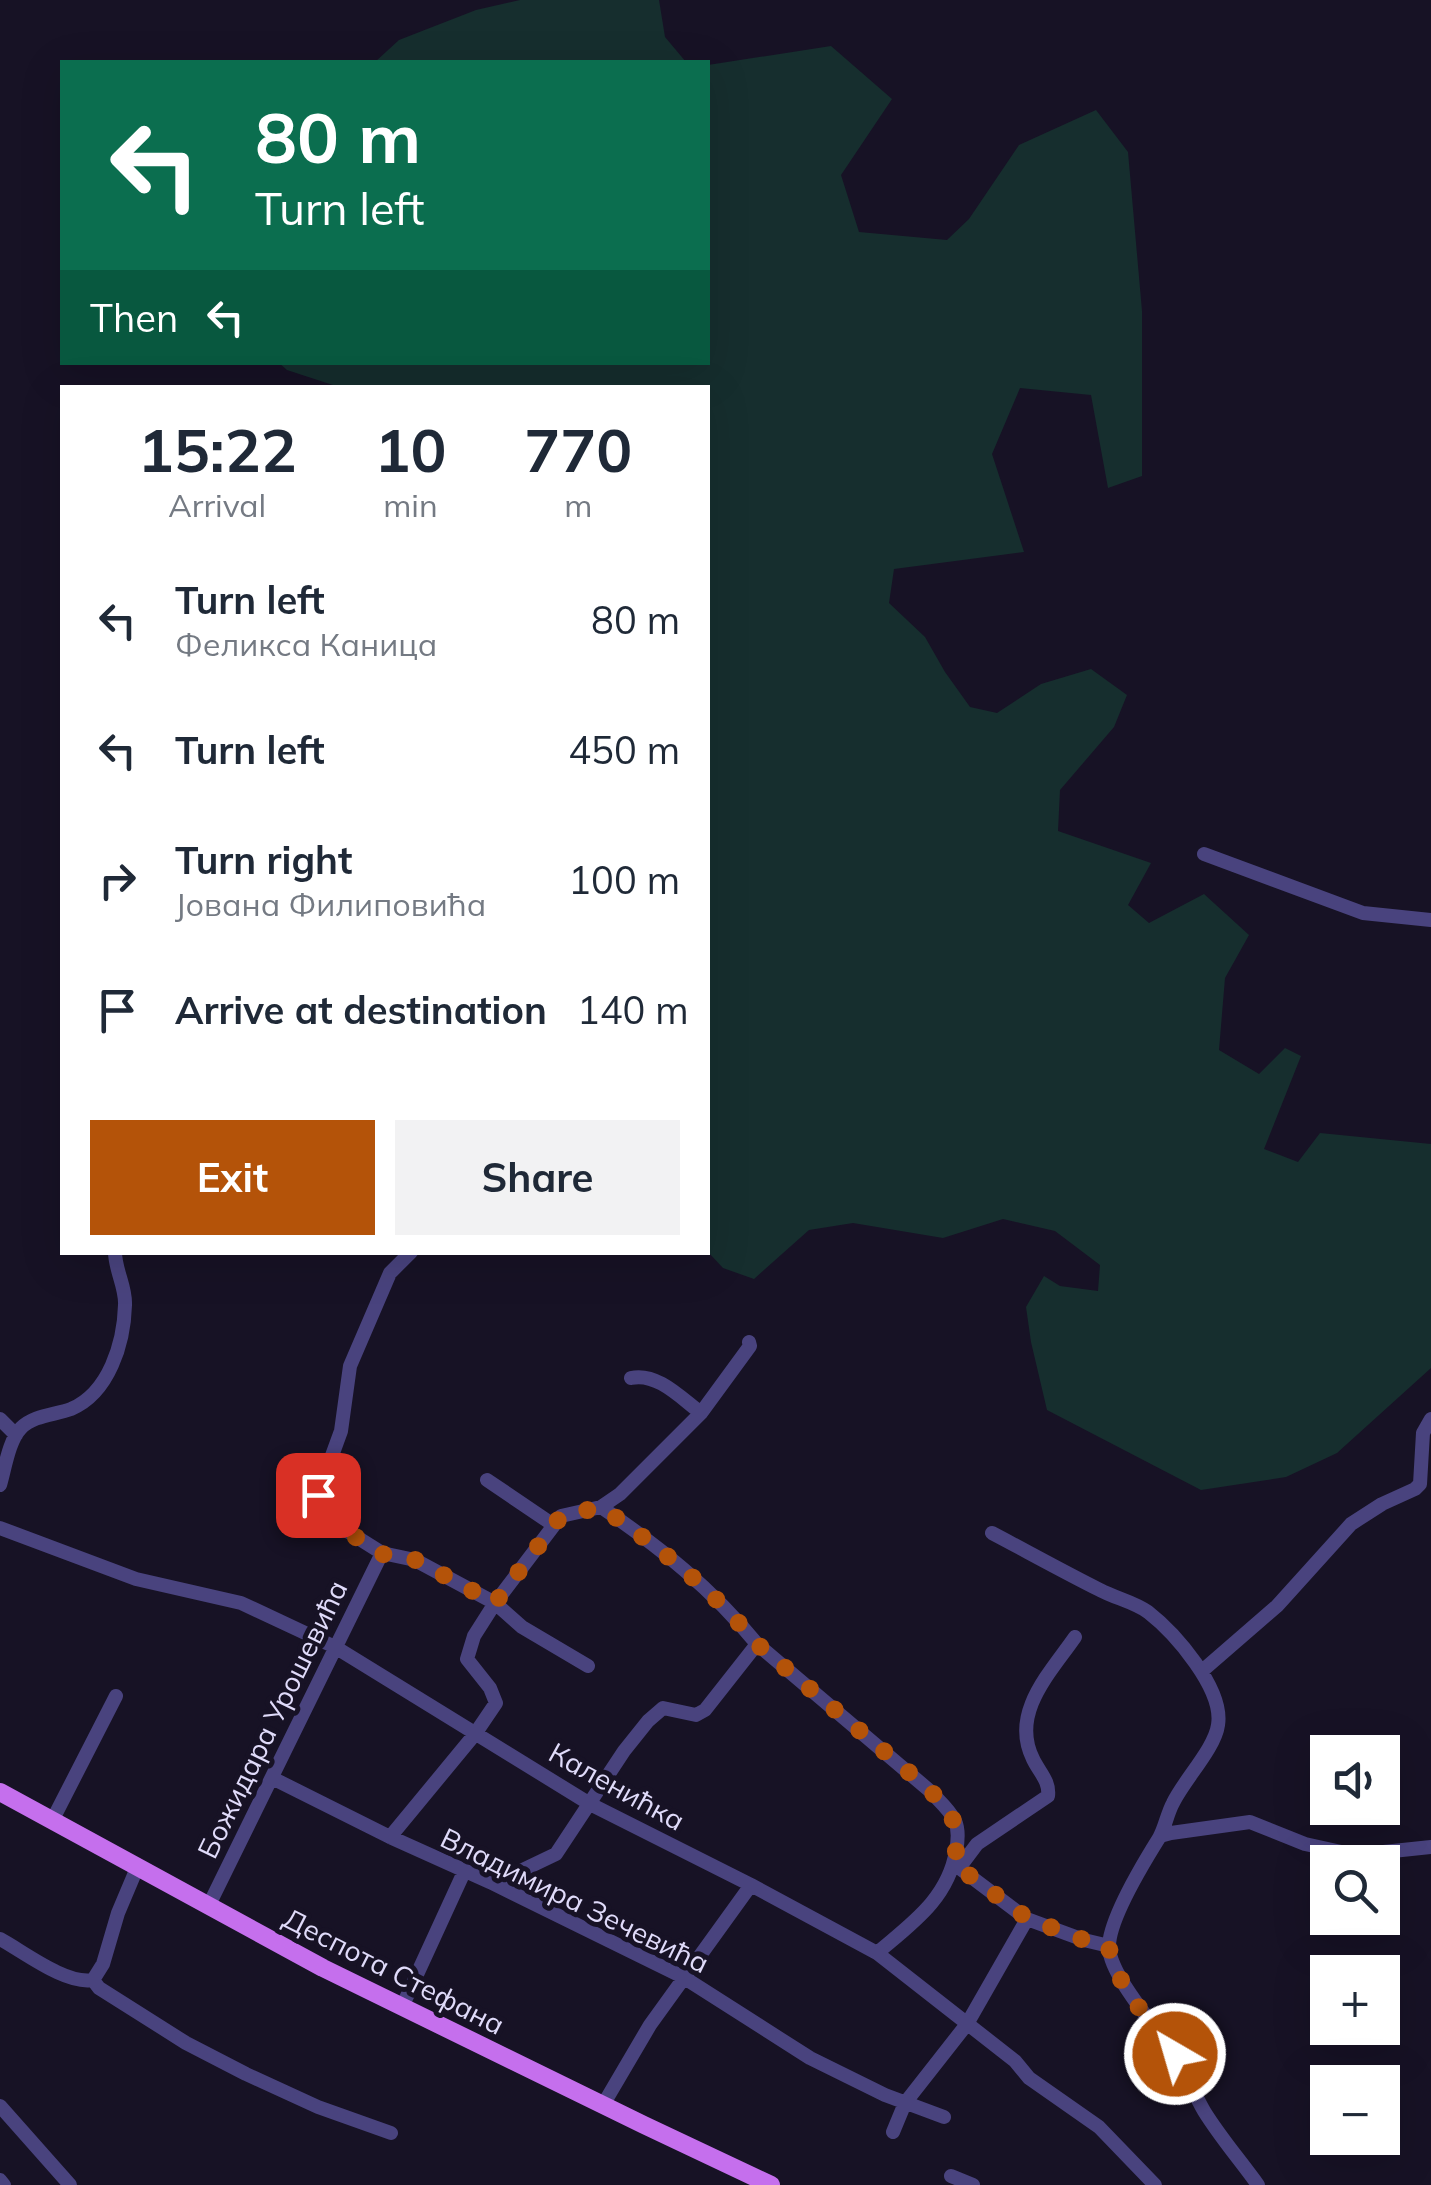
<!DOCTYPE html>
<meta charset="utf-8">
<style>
body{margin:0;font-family:Mulish,sans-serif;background:#f2f2f3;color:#1f2937;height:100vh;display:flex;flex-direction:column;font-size:38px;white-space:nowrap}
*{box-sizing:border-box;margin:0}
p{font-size:32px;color:#747a83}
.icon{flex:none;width:55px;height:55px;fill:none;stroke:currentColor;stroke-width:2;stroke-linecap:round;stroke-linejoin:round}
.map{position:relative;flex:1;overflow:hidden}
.sheet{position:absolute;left:60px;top:385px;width:650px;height:870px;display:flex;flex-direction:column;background:#fff;border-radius:0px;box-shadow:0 10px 40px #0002}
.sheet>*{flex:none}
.hud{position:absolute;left:60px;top:60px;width:650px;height:305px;border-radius:0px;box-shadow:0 10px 40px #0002;background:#0b6e4f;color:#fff;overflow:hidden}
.fabs{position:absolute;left:1310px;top:1735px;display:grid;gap:20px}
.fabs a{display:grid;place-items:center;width:90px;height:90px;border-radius:0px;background:#fff;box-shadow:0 10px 40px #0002;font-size:50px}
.pin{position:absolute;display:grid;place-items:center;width:85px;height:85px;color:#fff;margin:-42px;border-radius:20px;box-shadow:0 5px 15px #0006}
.me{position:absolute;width:110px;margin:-55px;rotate:322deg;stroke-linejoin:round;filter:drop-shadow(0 0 8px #0008)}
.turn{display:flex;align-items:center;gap:35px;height:210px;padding:0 30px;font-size:45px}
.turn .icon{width:130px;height:130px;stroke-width:2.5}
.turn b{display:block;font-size:70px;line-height:85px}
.then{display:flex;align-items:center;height:95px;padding:0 30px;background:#0003;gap:20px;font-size:38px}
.eta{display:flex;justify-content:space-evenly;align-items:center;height:170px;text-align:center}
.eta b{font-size:60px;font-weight:700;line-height:70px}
.cta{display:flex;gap:20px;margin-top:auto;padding:20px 30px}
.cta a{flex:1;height:115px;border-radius:0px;background:#b45309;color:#fff;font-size:40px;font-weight:700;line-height:115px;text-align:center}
.cta a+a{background:#f2f2f3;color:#1f2937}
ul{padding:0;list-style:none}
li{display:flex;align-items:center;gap:30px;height:130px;padding:0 30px}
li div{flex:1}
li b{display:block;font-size:38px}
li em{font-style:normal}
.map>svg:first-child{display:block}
.green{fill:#162e2e}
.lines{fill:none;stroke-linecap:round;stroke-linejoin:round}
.minor{stroke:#49437e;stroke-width:14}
.major{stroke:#c56fed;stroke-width:18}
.route{stroke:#b45309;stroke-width:18;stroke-dasharray:0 32.4}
.labels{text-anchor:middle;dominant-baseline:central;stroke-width:10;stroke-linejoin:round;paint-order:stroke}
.street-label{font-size:28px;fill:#e0dbfa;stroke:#171225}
</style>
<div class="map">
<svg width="1431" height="2185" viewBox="0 0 1431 2185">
<rect width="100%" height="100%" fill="#171225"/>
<path class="green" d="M520,0H659L665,37L686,62H375L399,40L476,10Z
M831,46L892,99L841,175L859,232L947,240L969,219L1019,145L1096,110L1128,152L1142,311V476L1108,488L1091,395L1020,388L992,454L1024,552L894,569L889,603L925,637L945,672L970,707L997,713L1041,684L1091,669L1127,695L1114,727L1060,790L1058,831L1151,863L1128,905L1149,923L1204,894L1249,935L1225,978L1219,1050L1259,1074L1285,1048L1301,1056L1264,1149L1298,1162L1320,1133L1431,1144V1368L1337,1453L1286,1477L1201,1490L1047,1410L1031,1342L1026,1307L1044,1276L1060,1286L1098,1291L1100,1265L1055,1231L1003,1219L943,1238L853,1223L809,1230L754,1279L723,1268L708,1252V388L339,387L287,370L279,363L708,362V65Z"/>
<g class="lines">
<path class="minor" d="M1204,854L1363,913L1431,920
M411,1252L390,1273L350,1366L341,1431L314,1505L317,1512L382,1553L415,1560L495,1603L522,1627L588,1666
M631,1378C657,1372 681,1398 701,1413
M0,1419L16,1435
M487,1480L552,1524
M0,1485C5,1468 9,1440 21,1428C34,1415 55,1415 71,1409C109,1393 124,1343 125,1305C126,1287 115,1270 115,1252
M601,1507C661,1548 711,1588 757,1644L930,1791C938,1800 950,1810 955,1821C959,1830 958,1841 956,1851C948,1899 911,1924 877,1953
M0,1528L136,1579L241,1603L335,1647L590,1804L751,1885L877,1953L1015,2061L1029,2078L1099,2127L1155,2185
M992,1533C1028,1552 1064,1572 1100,1590C1115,1598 1134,1602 1148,1612C1175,1633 1224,1689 1218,1725C1215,1748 1184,1780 1173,1803C1167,1814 1165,1828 1159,1838C1144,1862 1108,1921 1109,1948C1111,1978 1160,2031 1176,2057C1187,2075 1194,2094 1204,2111C1220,2137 1240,2160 1258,2185
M1202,1671L1277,1606L1351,1524L1382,1504L1415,1489L1420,1484L1423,1433L1431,1419
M272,1778L390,1837L490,1882L683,1977L810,2058L885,2095L944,2117
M52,1821L116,1696
M1160,1836L1171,1833L1250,1822L1305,1844L1355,1855L1431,1847
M390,1837L475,1734L496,1703L490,1688L467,1659L474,1636L495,1603L561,1516L601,1507L620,1494L701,1413L750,1346L749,1342
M954,1864L1027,1919L1084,1940L1109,1946
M959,1868L977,1844L1048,1796C1050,1781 1039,1772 1033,1759C1010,1713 1050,1673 1075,1637
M490,1882L510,1876L556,1854L624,1751L648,1721L663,1708L696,1715L705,1710L757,1644
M208,1907L382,1553
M0,1939C24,1952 66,1985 93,1980L103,1964L118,1913L137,1868
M93,1980L99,1988L186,2043L246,2074L318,2107L391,2133
M402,2007L464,1872
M603,2105L650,2025L751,1885
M0,2106L70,2185
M893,2132L905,2103L967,2024L1027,1919
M951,2176L973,2185
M0,2180L4,2185"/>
<path class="major" d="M0,1792L323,1968L644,2125L771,2185"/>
</g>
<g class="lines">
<path class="route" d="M318,1495L314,1505L317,1512L382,1554L416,1560L495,1603L561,1516L601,1507C661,1549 710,1587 757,1644L930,1790C956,1821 961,1823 954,1864L1027,1918L1084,1940L1109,1946C1111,1978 1155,2028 1175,2054"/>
</g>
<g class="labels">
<g class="street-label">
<text transform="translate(272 1719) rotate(-64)">Божидара Урошевића</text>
<text transform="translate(617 1786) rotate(29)">Каленићка</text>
<text transform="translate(575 1900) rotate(26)">Владимира Зечевића</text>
<text transform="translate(394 1971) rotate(27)">Деспота Стефана</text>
</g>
</g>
</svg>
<div class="fabs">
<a><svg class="icon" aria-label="sound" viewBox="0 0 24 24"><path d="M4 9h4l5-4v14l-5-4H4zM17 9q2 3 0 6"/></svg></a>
<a><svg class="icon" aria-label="search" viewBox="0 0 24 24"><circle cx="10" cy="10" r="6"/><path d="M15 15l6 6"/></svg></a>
<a>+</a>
<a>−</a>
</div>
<div class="pin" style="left:318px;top:1495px;background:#d93025"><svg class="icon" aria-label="arrive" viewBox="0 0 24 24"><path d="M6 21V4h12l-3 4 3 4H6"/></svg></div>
<svg class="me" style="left:1175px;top:2054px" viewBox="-20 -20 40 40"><circle r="17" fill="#b45309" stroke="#fff" stroke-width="3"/><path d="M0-11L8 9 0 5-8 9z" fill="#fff"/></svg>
<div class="hud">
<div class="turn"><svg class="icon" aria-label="left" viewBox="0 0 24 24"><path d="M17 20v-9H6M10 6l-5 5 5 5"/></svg><div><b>80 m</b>Turn left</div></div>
<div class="then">Then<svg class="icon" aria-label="left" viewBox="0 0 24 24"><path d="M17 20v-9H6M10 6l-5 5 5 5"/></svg></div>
</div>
<section class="sheet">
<div class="eta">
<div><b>15:22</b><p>Arrival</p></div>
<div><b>10</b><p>min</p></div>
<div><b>770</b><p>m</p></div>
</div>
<ul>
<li><svg class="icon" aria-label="left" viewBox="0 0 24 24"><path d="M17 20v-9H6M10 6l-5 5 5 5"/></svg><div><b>Turn left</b><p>Феликса Каница</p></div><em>80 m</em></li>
<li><svg class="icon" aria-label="left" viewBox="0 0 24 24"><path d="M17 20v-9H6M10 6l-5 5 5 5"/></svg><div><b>Turn left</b></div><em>450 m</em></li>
<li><svg class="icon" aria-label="right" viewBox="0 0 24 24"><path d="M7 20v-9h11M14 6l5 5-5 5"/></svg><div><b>Turn right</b><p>Јована Филиповића</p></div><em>100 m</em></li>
<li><svg class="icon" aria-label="arrive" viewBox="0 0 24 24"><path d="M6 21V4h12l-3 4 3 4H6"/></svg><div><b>Arrive at destination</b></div><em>140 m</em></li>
</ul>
<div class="cta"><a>Exit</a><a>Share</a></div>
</section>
</div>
